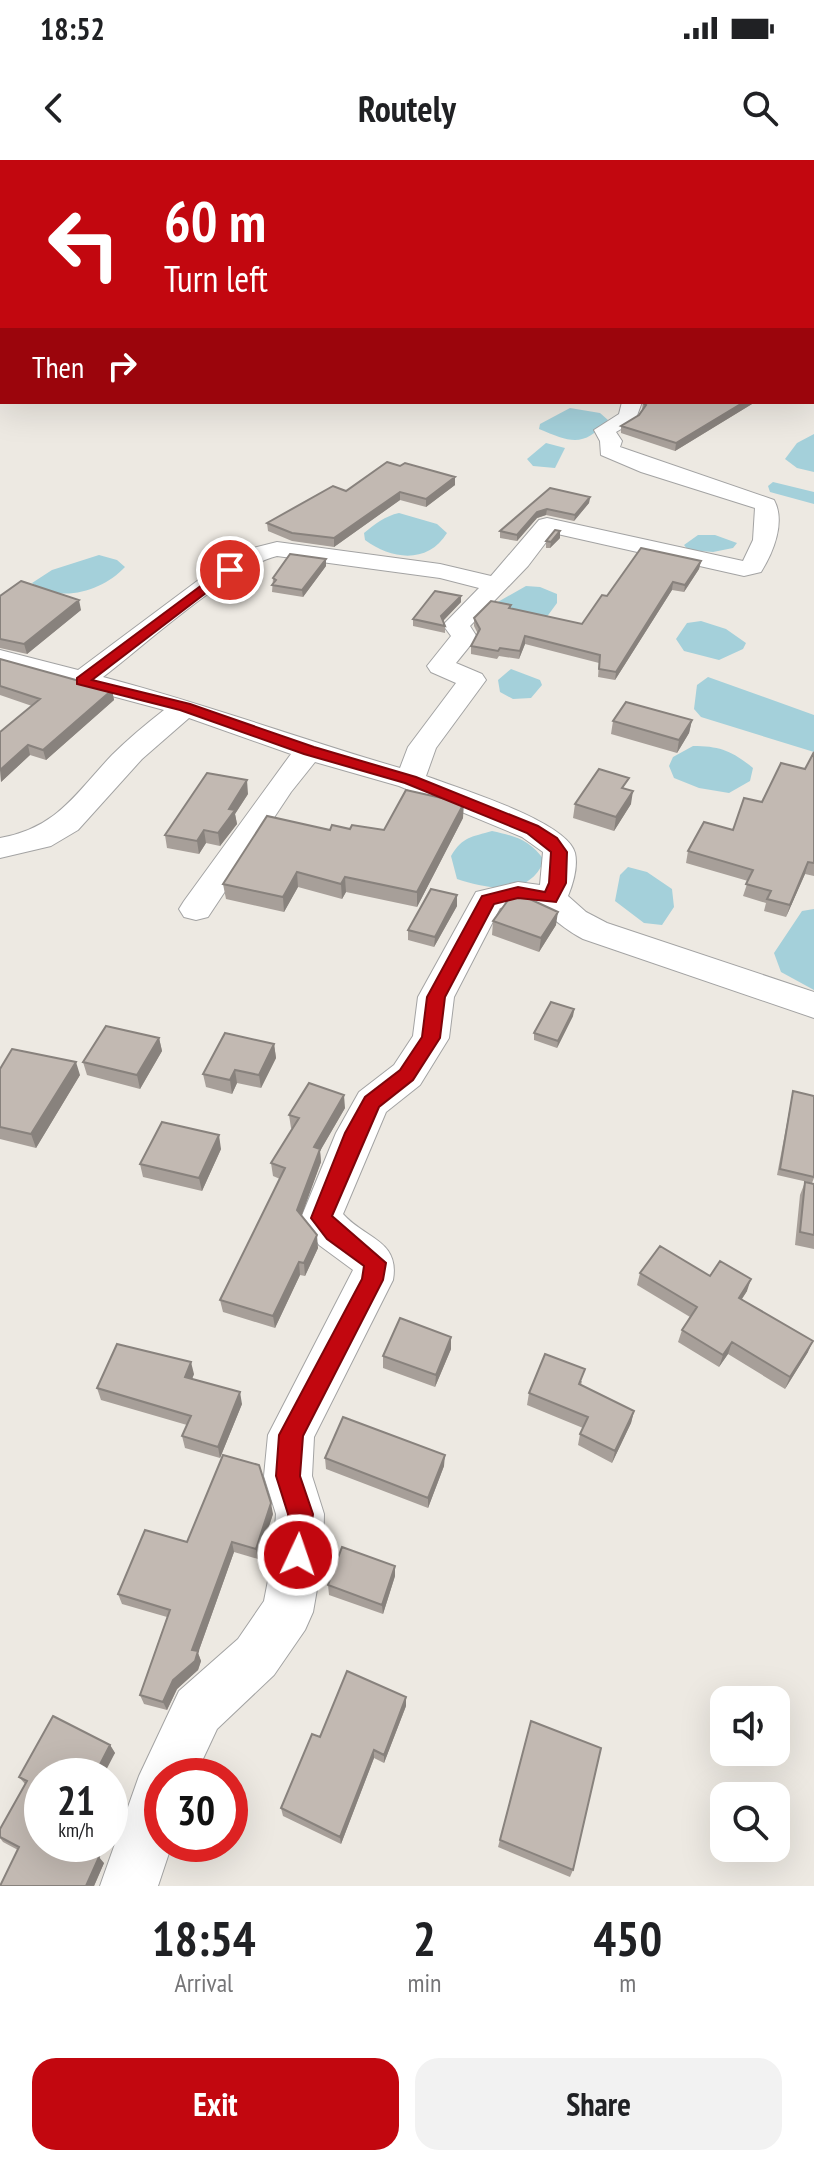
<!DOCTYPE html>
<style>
body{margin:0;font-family:"PT Sans Narrow",sans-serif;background:#f2f2f2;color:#202124;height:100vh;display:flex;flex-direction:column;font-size:30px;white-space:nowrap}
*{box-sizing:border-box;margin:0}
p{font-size:26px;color:#757577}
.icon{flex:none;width:44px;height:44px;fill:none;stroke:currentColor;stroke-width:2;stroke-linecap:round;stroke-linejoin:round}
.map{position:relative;height:1726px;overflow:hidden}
.drawer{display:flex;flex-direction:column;background:#fff;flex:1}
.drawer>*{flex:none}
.banner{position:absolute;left:0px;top:0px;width:814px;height:244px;box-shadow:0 8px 32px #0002;background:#c2070f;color:#fff;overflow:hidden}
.fabs{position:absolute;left:710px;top:1526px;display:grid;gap:16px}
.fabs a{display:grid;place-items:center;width:80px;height:80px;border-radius:16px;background:#fff;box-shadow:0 8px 32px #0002;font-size:40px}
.speed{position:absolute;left:24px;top:1598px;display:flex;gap:16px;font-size:40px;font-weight:700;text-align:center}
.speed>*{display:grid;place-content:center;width:104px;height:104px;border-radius:50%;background:#fff;box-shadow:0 8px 32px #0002;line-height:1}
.speed small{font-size:20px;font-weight:400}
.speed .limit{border:12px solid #d22;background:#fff;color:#111}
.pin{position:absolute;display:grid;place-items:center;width:68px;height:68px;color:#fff;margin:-34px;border:4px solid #fff;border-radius:50%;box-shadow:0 2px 8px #0007}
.me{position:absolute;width:88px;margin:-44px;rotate:3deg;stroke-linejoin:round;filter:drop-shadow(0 0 6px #0008)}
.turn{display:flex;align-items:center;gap:28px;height:168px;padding:0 32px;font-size:36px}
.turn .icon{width:104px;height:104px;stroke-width:2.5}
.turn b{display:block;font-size:56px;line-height:68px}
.then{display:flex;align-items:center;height:76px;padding:0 32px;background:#0003;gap:16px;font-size:30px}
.eta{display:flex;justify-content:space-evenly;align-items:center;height:136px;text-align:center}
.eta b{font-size:48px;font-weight:700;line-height:56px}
.primary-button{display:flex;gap:16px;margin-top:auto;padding:16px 32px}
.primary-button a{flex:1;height:92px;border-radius:24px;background:#c2070f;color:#fff;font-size:32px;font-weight:700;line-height:92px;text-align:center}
.primary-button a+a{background:#f2f2f2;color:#202124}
.status{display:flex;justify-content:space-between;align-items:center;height:56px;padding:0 40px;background:#fff;direction:ltr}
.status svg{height:22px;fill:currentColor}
header{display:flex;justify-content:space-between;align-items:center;height:104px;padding:0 32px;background:#fff;font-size:36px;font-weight:700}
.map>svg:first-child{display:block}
.water{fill:#a4d0da}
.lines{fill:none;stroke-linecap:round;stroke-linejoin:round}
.street-casing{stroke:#a3a3a3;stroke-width:2}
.street{fill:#fff;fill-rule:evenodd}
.wall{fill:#a79f99}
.shaded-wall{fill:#88827d}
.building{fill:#c2b9b2;stroke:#88827d;stroke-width:2}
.route{fill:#c2070f;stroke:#7e050a;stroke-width:2}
</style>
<div class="status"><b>18:52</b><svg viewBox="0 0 49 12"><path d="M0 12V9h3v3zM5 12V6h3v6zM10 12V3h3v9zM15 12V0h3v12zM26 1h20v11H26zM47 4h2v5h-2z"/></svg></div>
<header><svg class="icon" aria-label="back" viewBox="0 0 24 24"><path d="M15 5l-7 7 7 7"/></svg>Routely<svg class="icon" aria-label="search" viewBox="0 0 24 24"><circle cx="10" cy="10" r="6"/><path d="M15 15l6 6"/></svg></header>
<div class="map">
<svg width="814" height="1726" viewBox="0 0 814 1726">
<rect width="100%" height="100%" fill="#ede9e2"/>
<path class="water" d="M570,248L600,253L608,260C584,287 572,283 539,269L540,264Z
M814,274V312L797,308L785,299L797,283Z
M546,283L565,288L555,308L533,306L527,299Z
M773,322L814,332V344L770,332L768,326Z
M399,353L437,364L447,373C428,404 392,400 365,380L364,373C375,364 385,356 399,353Z
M698,375H715L737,383L733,388L713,392L688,390L684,385Z
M99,395L117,400L125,407C103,431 60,444 32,423L52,410Z
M526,426L540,427L557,434V443L546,458L532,459L496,443Z
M701,461L726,469L746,483L743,489L719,500L684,491L676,479L687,463Z
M511,509L540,520L542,525L531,538L513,539L500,532L498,520Z
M708,517L814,555V592L701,557L694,549L697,525Z
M693,586C720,586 732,591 753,608L750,621L729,633L699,628L674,618L669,606L673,597Z
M492,671C515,676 530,680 544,700C530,738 488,729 457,719L451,696C463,676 472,677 492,671Z
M628,707L647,712L672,729L674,747L662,765L644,763L615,741L620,715Z
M814,749V830L781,812L774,793L802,751Z"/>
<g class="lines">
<g class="street-casing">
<path id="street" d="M0,35H2V44H0Z
M2,84V94L0,95V85Z
M622,242H642L635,261L616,272L622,281L620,287L774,340C786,362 773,393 761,412L744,416L553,373L528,406L470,466L477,477L456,503L482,514L486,520L436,588L426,616C457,628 567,661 575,693C578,706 573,724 568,736L586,752L607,763L814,832V858L583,779C548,761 544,738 500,748L454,837L449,878L420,925L386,952L343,1054C365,1079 400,1080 393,1120L314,1277L312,1316L324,1354L323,1395L313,1452L305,1470L274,1515L217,1569L195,1616H162V1684H172L158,1726H100L139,1616L179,1531L238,1479L264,1441L273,1395L276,1354L264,1316L268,1275L353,1110L319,1085L301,1058L336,973L359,932L394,905L413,876L418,837L476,732L518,722L540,725L543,692L522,677L399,626L315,602L291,632L208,757L196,760L184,757L179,749L184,741L291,594L189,558L142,599L78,670L51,686L0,698V678C57,668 75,634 112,595C128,579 146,564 164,550L0,506V490L78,510L224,401L253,388L277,382L440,404L491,416L539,360L547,358L743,401L753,380L755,348L641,312L601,295L600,281L594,270L619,254ZM277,396L440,418L479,428L443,465L451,476L427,506L431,512L456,523L408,587L400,608C300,579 203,543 103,517C145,485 230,407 277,396Z"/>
</g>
<use href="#street" class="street"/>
</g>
<path class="wall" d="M643,242L752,244L675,291L621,273V266L639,255L642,250Z
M400,306L455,317V325L426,347L400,340L334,387L292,381L268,371L267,363L346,331Z
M550,328L590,337L589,343L574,361L546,355L537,358L517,381L500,378V371Z
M560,378L550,388H546V381Z
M701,401L699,409L684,432L672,430L615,520L598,517L599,503L525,484L519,499L499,496L497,499L471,494V486L478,474L474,466V458L511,445V449L582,464L607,436Z
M326,406L303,437L272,432L273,418Z
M0,436L81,450L27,494L0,488Z
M461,436V442L443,461L445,466V473L413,466V459Z
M0,499L112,530L114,540L46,600L30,595L1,622L0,572L32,546L0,535Z
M692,560L689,573L677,593L611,574L613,561Z
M814,592V716L805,714L786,757L764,751L766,743L743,736L748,721L686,703L688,691L733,670L762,642L805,609Z
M627,629L631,644L614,671L573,658L575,644Z
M248,634L235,654L237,664L220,686L206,683L199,694L167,688L165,675Z
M463,658L417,747L346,732L342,739L298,727L284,752L226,739L223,724L330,670L350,669L384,670Z
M457,735V746L434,787L408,780V770Z
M493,761L556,765L539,792L492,775Z
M574,849L573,856L557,888L534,880V873Z
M159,878L162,891L140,929L87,915L83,902Z
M274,884L276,898L261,928L237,923L232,934L206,927L203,914Z
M0,909L80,915L36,988L0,979Z
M793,931L814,936V1018L812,1023L777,1015Z
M345,948L320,991L321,1002L301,1055L318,1088L305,1116L300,1115L275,1168L223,1152L220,1140L280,1019L273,1016L271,1003L292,969L291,968L289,955Z
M221,989L202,1031L143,1017L140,1004Z
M805,1022L814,1024V1089L795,1085L800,1035Z
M640,1113L710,1116L747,1131L742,1139L808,1192L785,1229L728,1194L719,1207L678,1182L682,1170L690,1157L637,1125Z
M451,1189L435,1227L383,1208V1196Z
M194,1214L192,1219L242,1244L220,1298L185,1288L182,1276L187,1265L101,1240L97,1228Z
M582,1221L581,1225L634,1251L631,1263L612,1303L578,1285L580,1274L583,1268L527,1245L529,1233Z
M325,1298L444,1306L428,1348L326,1309Z
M273,1354L258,1399L234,1392L198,1493L201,1501L198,1510L177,1529L167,1550L144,1544L140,1535L167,1457L122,1444L118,1434L187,1382Z
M395,1406V1416L383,1454L329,1435L328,1425Z
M406,1546L384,1603L374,1598L341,1684L283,1656L281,1648L320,1577Z
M531,1561L573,1710L570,1717L498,1687Z
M110,1585L115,1593L42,1684L104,1703L94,1726H0L18,1690L3,1682L0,1678V1669L25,1624L19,1617Z"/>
<path class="shaded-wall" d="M744,242H752V244L675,291L676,283Z
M455,317V325L426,347V339Z
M400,332V340L334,387V378Z
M590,337L589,343L574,361L575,355Z
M547,349L546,355L537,358L517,381V375L537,352Z
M560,371V378L550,388L551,382Z
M326,399V406L303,437L302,430Z
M701,401L699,409L684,432L685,425Z
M673,422L672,430L615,520L616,512Z
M461,436V442L441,463V456Z
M79,440L81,450L27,494L24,484Z
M525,476V484L519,499L520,491Z
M112,530L114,540L46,600L43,590Z
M692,560L689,573L677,593L679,580Z
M28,585L30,595L1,622L0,610Z
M247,620L248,634L235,654L237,664L220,686L218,673L229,649Z
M633,631L631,644L614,671L616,657Z
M464,643L463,658L417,747V732Z
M204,670L206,683L199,694L197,681Z
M808,702L805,714L786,757L790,745Z
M297,712L298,727L284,752L283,737Z
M345,717L346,732L342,739L341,724Z
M457,735V746L434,787L435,777Z
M558,752L556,765L539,792L541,778Z
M574,849L573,856L557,888L558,881Z
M159,878L162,891L140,929L137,915Z
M274,884L276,898L261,928L259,915Z
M76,902L80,915L36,988L31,974Z
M235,910L237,923L232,934L230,920Z
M344,935L345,948L320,991L321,1002L299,1063L297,1050L314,987Z
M219,975L221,989L202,1031L199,1018Z
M317,1075L318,1088L305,1116L304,1103Z
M299,1102L300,1115L275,1168L273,1156Z
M751,1119L747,1131L735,1149L739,1138Z
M451,1177V1189L435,1227L436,1215Z
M813,1181L808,1192L785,1229L790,1217Z
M732,1182L728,1194L719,1207L723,1195Z
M191,1202L194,1214L188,1229L185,1217Z
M240,1232L242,1244L220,1298L218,1287Z
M634,1251L631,1263L612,1303L615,1291Z
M445,1295L444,1306L428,1348V1338Z
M271,1343L273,1354L258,1399L256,1389Z
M232,1382L234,1392L198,1493L201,1501L198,1510L177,1529L167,1550L163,1542L173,1520L192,1490Z
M395,1406V1416L383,1454L382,1445Z
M406,1537V1546L384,1603V1595Z
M110,1585L115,1593L103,1616H94Z
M374,1590V1598L341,1684L340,1677Z
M99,1697L104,1703L94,1726H86Z"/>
<path class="building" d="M814,34V49H812V35Z
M643,242H744L676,283L621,266L639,255L646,245L643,243Z
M387,302L400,306L405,303L455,317L426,339L400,332L334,378L292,373L267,363L333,326L346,331Z
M550,328L590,337L575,355L547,349L537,352L517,375L500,371Z
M555,370L560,371L551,382L546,381Z
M641,388L701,401L685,425L673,422L616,512L599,509L600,495L525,476L520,491L500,488L498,491L471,486L480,469L474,458L491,441L511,445L509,448L582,464L602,435L607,436Z
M290,394L326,399L302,430L272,425L276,420L273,418Z
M21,421L79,440L24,484L0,479V436Z
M435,431L461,436L441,456L445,466L413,459Z
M0,499L112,530L43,590L28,585L0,610V572L40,539L0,526Z
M626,542L692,560L679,580L613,561Z
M814,592V703L808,702L790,745L767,739L771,731L746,724L753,710L688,691L704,662L733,670L744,638L762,642L781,603L805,609Z
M599,609L629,618L622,628L633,631L616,657L575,644Z
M207,613L247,620L229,649L235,650L218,673L204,670L197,681L165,675Z
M406,630L464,643L417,732L345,717L341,724L297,712L283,737L223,724L267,656L330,670L332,665L350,669L352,665L384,670Z
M431,729L457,735L435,777L408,770Z
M521,735L558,752L541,778L493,761L511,736Z
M551,842L574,849L558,881L534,873Z
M106,866L159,878L137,915L83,902Z
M225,873L274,884L259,915L235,910L230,920L203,914Z
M12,889L76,902L31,974L0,967V909Z
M309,923L344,935L314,987L320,989L297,1050L317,1075L304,1103L299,1102L273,1156L220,1140L285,1008L271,1003L299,958L289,955Z
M793,931L814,936V1017L780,1009Z
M162,962L219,975L199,1018L140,1004Z
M805,1022L814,1024V1075L800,1072Z
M660,1086L710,1116L720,1101L751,1119L739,1138L813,1181L790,1217L732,1182L723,1195L682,1170L697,1147L640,1113Z
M400,1158L451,1177L436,1215L383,1196Z
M117,1184L191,1202L185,1217L240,1232L218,1287L182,1276L191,1256L97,1228Z
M545,1194L585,1209L579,1224L634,1251L615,1291L580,1274L588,1257L529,1233Z
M343,1257L445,1295L428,1338L325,1298Z
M223,1295L259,1305L271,1343L256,1389L232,1382L192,1490L198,1491L195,1501L173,1520L163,1542L140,1535L170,1450L118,1434L145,1370L187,1382Z
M342,1387L395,1406L382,1445L328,1425Z
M347,1511L406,1537L384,1595L374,1590L340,1677L281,1648L312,1574L320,1577Z
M53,1556L110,1585L94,1616H42V1684H71L99,1697L86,1726H0L19,1687L0,1677V1669L27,1621L19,1617Z
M531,1561L601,1588L573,1710L500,1680Z"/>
<path class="route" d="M226,407L236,410L92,520L190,544L314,587L416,617L538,666L557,678L567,692L566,723L556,742L518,738L494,744L445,837L440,878L413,920L379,947L332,1056L386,1103L383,1120L303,1276L300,1316L313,1354L307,1404L298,1408L289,1404L286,1395L288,1354L276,1316L279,1275L362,1119L364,1106L327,1079L311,1058L345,973L365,937L400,910L422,877L427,837L482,736L518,727L545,732L549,723L551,692L527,673L405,623L304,594L180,550L77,524V518Z"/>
</svg>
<div class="fabs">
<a><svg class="icon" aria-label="sound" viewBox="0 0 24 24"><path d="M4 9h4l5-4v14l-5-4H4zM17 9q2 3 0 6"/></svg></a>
<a><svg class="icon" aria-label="search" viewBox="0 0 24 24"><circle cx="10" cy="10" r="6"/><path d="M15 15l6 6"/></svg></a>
</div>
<div class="speed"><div>21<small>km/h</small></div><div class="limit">30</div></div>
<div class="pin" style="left:230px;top:410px;background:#d93025"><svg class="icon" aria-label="arrive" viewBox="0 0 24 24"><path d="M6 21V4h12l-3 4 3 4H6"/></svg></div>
<svg class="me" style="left:298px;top:1395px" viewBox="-20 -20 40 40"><circle r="17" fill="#c2070f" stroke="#fff" stroke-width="3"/><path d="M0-11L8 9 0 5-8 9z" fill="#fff"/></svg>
<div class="banner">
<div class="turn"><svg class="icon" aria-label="left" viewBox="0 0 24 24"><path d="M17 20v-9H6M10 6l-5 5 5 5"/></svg><div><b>60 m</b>Turn left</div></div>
<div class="then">Then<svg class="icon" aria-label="right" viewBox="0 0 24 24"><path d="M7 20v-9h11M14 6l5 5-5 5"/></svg></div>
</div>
</div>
<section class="drawer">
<div class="eta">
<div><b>18:54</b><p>Arrival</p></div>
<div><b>2</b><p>min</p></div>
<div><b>450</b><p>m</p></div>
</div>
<div class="primary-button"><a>Exit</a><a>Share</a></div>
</section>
